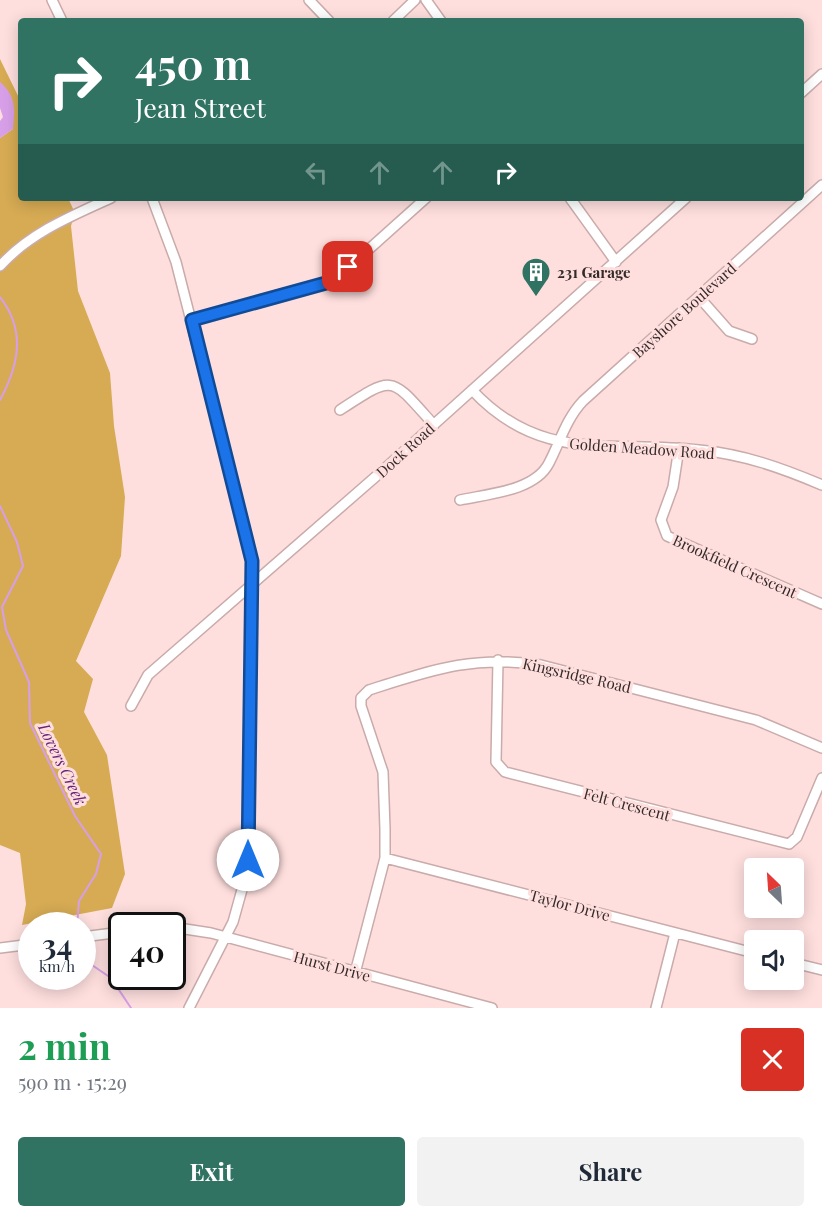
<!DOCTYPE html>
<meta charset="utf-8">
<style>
body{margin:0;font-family:"Playfair Display",serif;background:#f2f2f3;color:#1f2937;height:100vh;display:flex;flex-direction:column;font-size:22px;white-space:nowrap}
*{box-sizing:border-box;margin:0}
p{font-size:20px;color:#747a83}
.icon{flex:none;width:33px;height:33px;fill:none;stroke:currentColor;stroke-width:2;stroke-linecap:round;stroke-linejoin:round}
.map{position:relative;height:1008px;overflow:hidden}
.panel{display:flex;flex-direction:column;background:#fff;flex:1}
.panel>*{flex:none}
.banner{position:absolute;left:18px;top:18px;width:786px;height:183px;border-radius:6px;box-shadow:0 3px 15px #0003;background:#307363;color:#fff;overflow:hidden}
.needle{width:39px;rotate:335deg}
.controls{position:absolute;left:744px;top:858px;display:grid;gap:12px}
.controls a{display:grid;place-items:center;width:60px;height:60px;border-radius:6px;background:#fff;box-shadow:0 3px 15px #0003;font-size:30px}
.speed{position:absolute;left:18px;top:912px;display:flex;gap:12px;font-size:30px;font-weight:700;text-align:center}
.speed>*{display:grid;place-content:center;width:78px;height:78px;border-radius:50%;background:#fff;box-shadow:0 3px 15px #0003;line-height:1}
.speed small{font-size:15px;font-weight:400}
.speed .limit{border:3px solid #111;border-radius:9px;background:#fff;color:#111}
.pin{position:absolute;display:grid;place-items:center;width:51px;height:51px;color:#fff;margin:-26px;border-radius:12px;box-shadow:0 3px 9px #0006}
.me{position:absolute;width:66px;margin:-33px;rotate:0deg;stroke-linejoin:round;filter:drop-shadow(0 0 4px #0008)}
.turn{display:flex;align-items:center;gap:21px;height:126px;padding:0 18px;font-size:27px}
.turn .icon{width:78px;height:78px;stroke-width:2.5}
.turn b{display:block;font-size:42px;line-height:51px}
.lanes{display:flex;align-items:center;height:57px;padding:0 18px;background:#0003;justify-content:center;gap:30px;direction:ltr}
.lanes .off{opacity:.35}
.round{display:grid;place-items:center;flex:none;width:63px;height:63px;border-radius:6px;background:#f2f2f3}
.headline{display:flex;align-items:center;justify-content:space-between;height:102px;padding:0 18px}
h1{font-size:36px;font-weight:700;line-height:45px;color:#1e9e55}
.action{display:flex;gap:12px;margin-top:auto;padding:12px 18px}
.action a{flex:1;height:69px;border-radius:6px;background:#307363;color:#fff;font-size:24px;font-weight:700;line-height:69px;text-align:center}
.action a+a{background:#f2f2f3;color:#1f2937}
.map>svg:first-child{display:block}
.forest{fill:#d7ab54}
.water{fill:#d79fe8}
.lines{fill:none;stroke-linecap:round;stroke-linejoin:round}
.stream{stroke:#d79fe8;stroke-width:2}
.minor-casing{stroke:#c9abaa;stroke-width:12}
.minor{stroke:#fff;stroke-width:9}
.route-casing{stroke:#114b97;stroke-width:15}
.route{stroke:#1a73e8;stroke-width:10}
.labels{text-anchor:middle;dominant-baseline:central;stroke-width:6;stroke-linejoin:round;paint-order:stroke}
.poi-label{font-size:15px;font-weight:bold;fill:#352a2a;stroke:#fedfde;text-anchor:start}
.street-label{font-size:15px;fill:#352a2a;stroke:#fedfde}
.water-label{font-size:16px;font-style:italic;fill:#672479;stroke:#fedfde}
</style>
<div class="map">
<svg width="822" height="1008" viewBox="0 0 822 1008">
<rect width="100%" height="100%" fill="#fedfde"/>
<path class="forest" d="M0,59L21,102V198H68L75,213L71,226L78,291L110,373L114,426L125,497L121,556L76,661L93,679L84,712L107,755L125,874L112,908L22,925L26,904L20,853L0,845V138L13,129L0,82Z"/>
<path class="water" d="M0,82C16,96 15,109 13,129L0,138V121L3,117L0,108Z"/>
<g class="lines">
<path class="stream" d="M0,297C26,330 19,365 0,400
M0,506L17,542L23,566L2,607L6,630L29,682L30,723L75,816L101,854L96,874L79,901L77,926
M82,948L89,963L111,978L131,1008"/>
<g class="minor-casing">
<path id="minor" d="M52,0L62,21
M309,0L329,21
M426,0L441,21
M393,21L415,0
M801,93L822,74
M152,198L176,262L252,560L248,868L233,922L189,1008
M570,198L616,262
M0,266C30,233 71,216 111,198
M699,297L729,331L752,339
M192,320L325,283L348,268L426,198
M472,390C541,464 609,440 699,450C743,454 782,468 822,485
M340,410C395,374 390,376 434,425
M679,448L673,487L661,520L667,536L822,604
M460,500C488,494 535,491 549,463C560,442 566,419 583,401L822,185
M498,660L496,762L505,772L789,844L797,837L822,778
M131,706L148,675L381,472L686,198
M385,858L754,953
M172,927L211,933L492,1008
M82,937L122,932
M0,948L32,944
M794,963L822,970
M355,973L385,858V829L383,772L361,706V698L369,690C432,670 473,655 541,665L756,720L822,748
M656,1008L675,933"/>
</g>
<use href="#minor" class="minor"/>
</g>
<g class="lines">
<g class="route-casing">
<path id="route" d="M248,860L252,561L192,320L326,283L348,267"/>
</g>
<use href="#route" class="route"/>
</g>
<defs>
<g id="building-pin" transform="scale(1.5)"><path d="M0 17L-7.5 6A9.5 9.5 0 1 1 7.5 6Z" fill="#307363" stroke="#fedfde"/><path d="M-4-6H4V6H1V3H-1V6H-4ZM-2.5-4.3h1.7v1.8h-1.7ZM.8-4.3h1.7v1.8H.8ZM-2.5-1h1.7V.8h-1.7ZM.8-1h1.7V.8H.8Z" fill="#fff"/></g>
</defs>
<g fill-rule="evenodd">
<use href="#building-pin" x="536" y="272"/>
</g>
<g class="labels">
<g class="poi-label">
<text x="557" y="272">231 Garage</text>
</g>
<g class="street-label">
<text transform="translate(684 310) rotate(-42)">Bayshore Boulevard</text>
<text transform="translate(642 448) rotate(4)">Golden Meadow Road</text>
<text transform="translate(405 450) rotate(-42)">Dock Road</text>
<text transform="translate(735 566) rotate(24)">Brookfield Crescent</text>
<text transform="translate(577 675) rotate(13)">Kingsridge Road</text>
<text transform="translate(627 804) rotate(15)">Felt Crescent</text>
<text transform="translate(570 905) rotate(15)">Taylor Drive</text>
<text transform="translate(332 966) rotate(15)">Hurst Drive</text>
</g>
<g class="water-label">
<text transform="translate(63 764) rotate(64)">Lovers Creek</text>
</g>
</g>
</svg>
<div class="controls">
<a><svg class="needle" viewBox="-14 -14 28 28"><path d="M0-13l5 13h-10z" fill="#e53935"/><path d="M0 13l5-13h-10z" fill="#747a83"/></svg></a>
<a><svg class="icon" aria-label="sound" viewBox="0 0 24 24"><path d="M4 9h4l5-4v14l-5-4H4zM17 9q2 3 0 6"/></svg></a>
</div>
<div class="speed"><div>34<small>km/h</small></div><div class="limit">40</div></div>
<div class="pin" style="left:348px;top:267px;background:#d93025"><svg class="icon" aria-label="arrive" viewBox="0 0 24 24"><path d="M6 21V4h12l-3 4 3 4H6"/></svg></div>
<svg class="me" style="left:248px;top:860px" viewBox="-20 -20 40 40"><circle r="19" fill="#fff"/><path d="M0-13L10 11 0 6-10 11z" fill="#1a73e8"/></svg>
<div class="banner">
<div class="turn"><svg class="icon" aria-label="right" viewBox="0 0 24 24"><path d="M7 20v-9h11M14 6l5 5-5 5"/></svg><div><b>450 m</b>Jean Street</div></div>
<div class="lanes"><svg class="icon off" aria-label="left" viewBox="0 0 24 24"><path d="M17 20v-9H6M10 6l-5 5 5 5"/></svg><svg class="icon off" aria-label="ahead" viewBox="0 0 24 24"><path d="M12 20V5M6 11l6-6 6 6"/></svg><svg class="icon off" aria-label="ahead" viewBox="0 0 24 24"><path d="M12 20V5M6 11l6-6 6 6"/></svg><svg class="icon" aria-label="right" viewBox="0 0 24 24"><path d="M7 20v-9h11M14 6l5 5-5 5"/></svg></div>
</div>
</div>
<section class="panel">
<div class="headline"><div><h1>2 min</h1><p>590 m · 15:29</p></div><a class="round" style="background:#d93025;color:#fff"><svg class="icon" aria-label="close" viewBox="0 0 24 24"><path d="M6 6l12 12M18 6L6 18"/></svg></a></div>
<div class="action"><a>Exit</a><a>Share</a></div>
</section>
